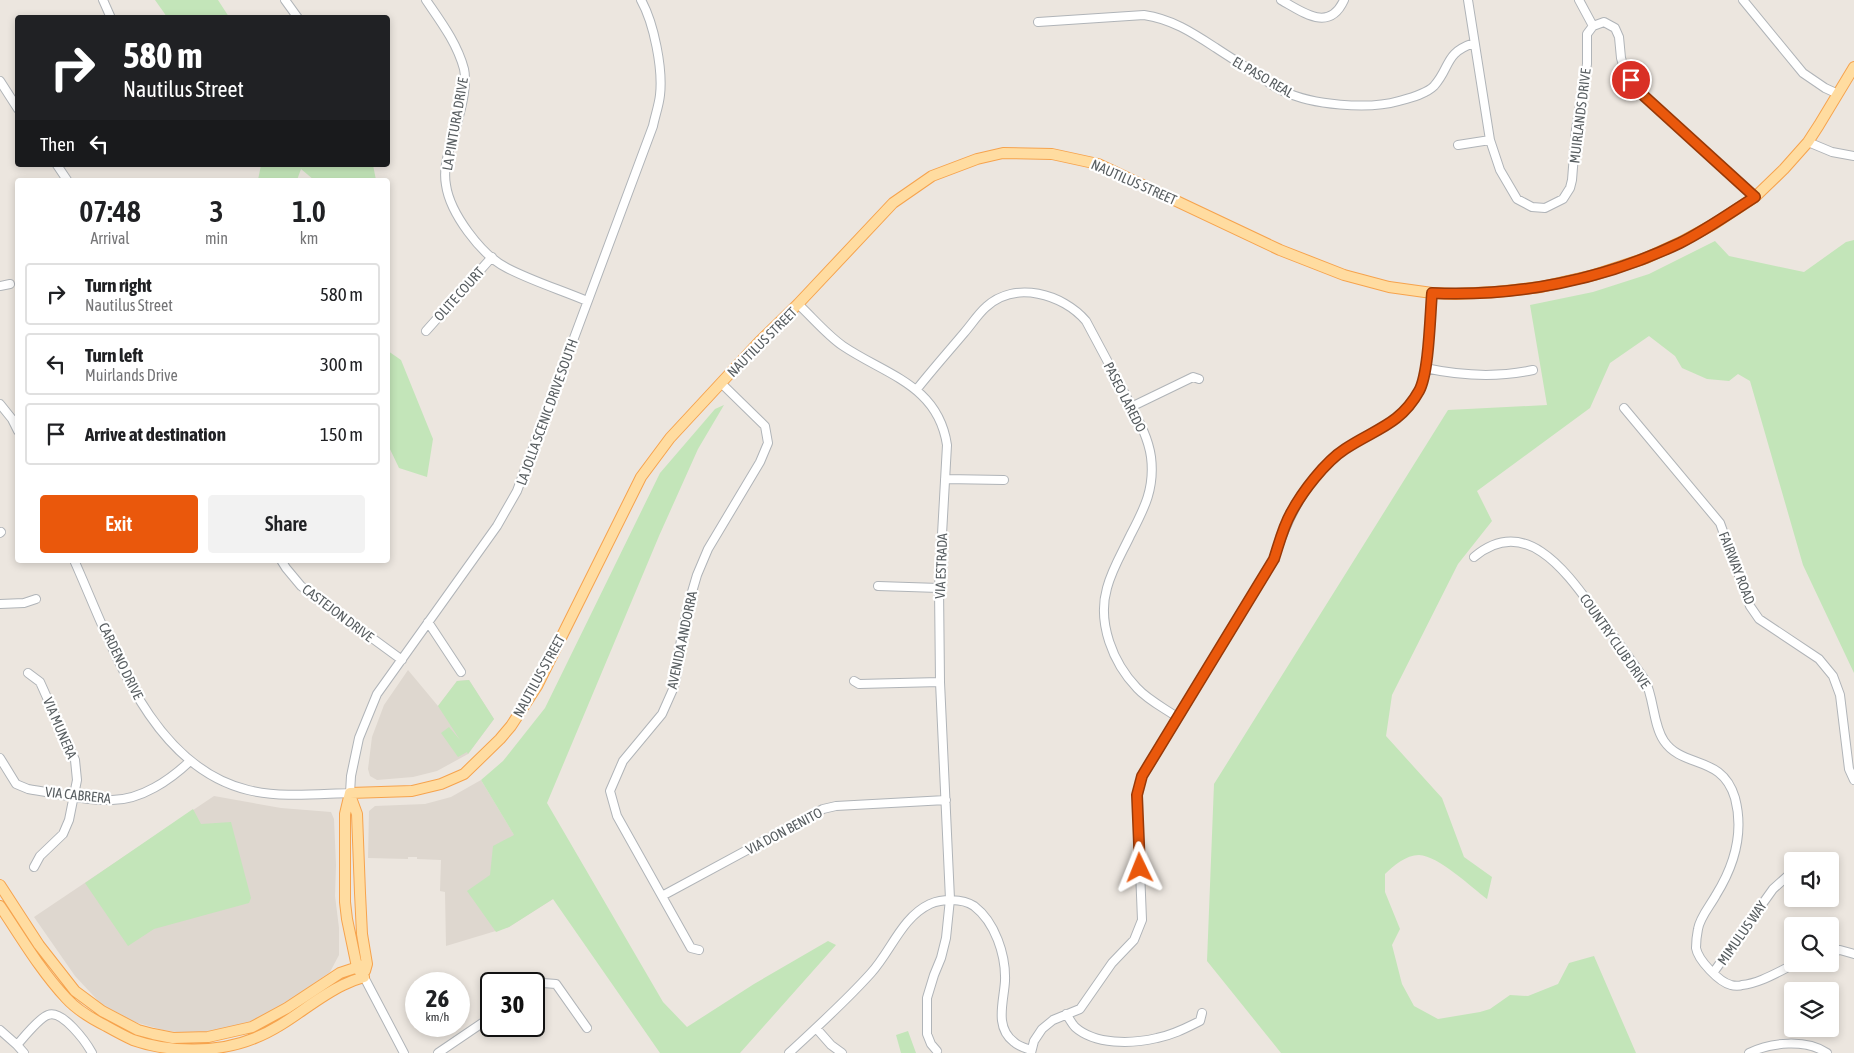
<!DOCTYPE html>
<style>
body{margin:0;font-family:"Asap Condensed",sans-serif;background:#f2f2f2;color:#202124;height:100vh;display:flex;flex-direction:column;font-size:19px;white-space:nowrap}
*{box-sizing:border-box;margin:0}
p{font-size:16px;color:#757577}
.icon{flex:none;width:28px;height:28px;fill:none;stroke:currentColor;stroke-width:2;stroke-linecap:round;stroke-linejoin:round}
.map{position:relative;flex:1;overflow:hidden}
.panel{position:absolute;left:15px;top:178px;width:375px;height:385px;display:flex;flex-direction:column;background:#fff;border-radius:5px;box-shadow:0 2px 8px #0003}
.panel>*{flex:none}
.hud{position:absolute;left:15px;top:15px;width:375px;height:152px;border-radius:5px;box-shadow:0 2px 8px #0003;background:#202124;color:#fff;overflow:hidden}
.controls{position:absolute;left:1784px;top:852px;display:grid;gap:10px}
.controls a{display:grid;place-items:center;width:55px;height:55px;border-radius:5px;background:#fff;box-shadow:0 2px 8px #0003;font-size:25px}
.speed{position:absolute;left:405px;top:972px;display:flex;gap:10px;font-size:25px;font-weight:700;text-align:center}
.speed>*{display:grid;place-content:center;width:65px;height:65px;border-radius:50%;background:#fff;box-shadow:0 2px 8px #0003;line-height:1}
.speed small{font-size:12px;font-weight:400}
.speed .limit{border:2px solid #111;border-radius:8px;background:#fff;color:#111}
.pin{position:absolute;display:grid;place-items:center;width:42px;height:42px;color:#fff;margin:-21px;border:2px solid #fff;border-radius:50%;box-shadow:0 1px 5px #0007}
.me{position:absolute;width:55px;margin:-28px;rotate:358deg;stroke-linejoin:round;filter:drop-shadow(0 0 4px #0008)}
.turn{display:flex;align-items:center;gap:18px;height:105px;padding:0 25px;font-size:22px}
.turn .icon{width:65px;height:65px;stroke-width:2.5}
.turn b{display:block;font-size:35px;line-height:42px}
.then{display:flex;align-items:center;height:48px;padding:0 25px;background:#0003;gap:10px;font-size:19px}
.eta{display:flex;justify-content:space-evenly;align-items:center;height:85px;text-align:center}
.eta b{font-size:30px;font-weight:600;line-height:35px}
.button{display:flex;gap:10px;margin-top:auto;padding:10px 25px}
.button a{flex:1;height:58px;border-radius:5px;background:#ea580c;color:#fff;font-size:20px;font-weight:600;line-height:58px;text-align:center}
.button a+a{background:#f2f2f2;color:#202124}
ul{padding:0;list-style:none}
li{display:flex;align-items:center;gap:15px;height:62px;margin:0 10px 8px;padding:0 15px;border:2px solid #e0e0e0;border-radius:5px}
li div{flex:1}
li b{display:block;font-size:19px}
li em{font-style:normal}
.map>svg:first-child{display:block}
.education{fill:#ded7cf}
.green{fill:#c3e5b9}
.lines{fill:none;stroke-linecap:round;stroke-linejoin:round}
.minor-casing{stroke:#b0b4b8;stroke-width:10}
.major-casing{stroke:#f6a34d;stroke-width:12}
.minor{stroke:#fff;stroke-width:8}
.major{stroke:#ffdca0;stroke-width:10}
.route-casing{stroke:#983908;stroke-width:12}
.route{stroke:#ea580c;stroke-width:9}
.labels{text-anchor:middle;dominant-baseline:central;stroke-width:4.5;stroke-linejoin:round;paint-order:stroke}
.street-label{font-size:14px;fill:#585e61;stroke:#fff}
</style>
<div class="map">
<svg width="1854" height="1053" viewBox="0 0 1854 1053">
<rect width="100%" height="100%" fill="#ece6df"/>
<path class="education" d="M408,670L438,706L457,681L469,680L494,719L468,754L437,771L413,777L377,780L370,776L368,769L372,737L384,705Z
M481,780L553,899L509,927L446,946L445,892L440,891L441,860L417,859V857H408V859L368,858L369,811L375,806L425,804L451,797Z
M214,796L281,808L331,812L334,819L336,865L335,896L339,928V955L330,972L278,1009L261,1019L234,1030L196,1035L163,1030L131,1021L103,1006L75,976L34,917Z"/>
<path class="green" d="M155,0H218L229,17H167Z
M261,165H373L376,180H314L301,169L297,180H258Z
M1854,240V673L1803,565L1750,381L1738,374L1729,381L1707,379L1682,368L1675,356L1649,336L1610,363L1590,408L1477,491L1492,521L1458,564L1392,695L1386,736L1442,798L1464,857L1492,877L1487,899C1471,887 1439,856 1419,855C1406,855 1393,866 1385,874V892L1400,929L1392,945L1402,984L1414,1006L1438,1019L1480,1012L1490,1009L1510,995L1528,996L1558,984L1569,963L1594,956L1636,1053H1281L1207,961L1214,784L1448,410L1547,405L1530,305L1593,292L1649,274L1715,241L1729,256L1804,272L1846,242Z
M388,351L401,360L433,439L427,477L399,468L388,445Z
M724,405L698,449L659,536L547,803L663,1002L687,1027L754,984L828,941L836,945L740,1053H660L553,899L509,927L496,932L467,891L490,875L493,846L514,835L481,780L503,761L545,708L660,473L715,409Z
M469,680L494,719L468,754L467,752L458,757L441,733L449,727L460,740L438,706L457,681Z
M193,809L201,824L231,822L251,898L249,903L154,929L128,946L85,883Z
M908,1031L916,1053H901L896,1035Z"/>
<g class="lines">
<g class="minor-casing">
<path id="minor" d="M103,0L111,18
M285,0L298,18
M426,0C441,22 457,43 464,69C469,91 455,129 449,151C446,161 444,174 446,185C450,213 481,255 507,268C532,281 561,290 587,301
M1281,0C1303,12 1329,33 1344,0
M1468,0L1490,140L1500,170L1517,199L1532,207L1545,208L1563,199L1570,188L1572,180L1576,129L1587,64V34L1593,26L1604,22L1615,28L1619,37L1621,58L1624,68L1644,96L1755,197
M1579,0L1593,26
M1743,0L1803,73L1825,88L1838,94
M1038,22L1144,15C1172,19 1193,33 1216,48C1231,58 1246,67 1261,77C1268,82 1275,88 1283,91C1312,105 1368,110 1399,101C1410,98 1426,94 1434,86C1451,67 1444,53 1474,43
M0,81L18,109
M1808,142L1832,152L1854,156
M1458,145L1490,140
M57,165L67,180
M0,286L10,284
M798,304C813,318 827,335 843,346C886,375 938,385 947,445L939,588L940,682L950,899L946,938L941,958L934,975L927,998V1034L931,1044L937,1051
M426,331L492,257
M1425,368C1462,376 1496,378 1533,370
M917,389C932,370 948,352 964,333C971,325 978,314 986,307C1015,280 1063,294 1086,321C1099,345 1112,370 1125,394C1135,414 1148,435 1151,457C1155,489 1144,509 1130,536C1122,553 1112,569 1107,588C1097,623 1113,663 1137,688C1148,700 1164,708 1177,717
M0,404L12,419L18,431
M1131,407L1193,377L1199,379
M1624,408L1720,523L1750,606L1759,619L1819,659L1833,676L1840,695L1849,769L1854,780
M945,479L1004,480
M0,533L1,532
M1474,557C1526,513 1567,573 1595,611C1612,634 1629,657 1645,680C1654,698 1653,725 1664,741C1683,769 1722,754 1735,798C1744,832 1734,866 1716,895C1710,906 1700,917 1698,929C1697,934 1696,942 1696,948C1698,960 1719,982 1731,985C1734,986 1740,986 1742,985C1761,983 1779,971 1795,964
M74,560C111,642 149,766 248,790C281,798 316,794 350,793L351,776L359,738L377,694L497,526L517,491L653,126C655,116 659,105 660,95C663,69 654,23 641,0
M281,560L286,568L301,586L402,660
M878,586L939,588
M0,604L24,603L36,599
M428,622L461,672
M28,673L40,682L75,760L77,780L69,820L63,834L40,856L34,867
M854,681L859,684L940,682
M0,758L16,784L28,789C54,793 86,801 112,800C141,800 170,780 190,761
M662,896L823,809L836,806L946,800
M699,950L691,948L617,816L610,791L623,761L662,714L674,687L678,668V656L687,609L697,575L708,549L760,462L768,443L765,426L721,383
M1830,952L1840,950L1854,954
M1713,973L1773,889L1792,872
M364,977L404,1053
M534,989L543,983L556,984L587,1028
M1066,1014C1069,1018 1072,1024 1075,1027C1095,1045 1132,1044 1157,1038C1173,1035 1186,1028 1200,1021L1202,1013
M816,1028L831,1045L842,1053
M0,1030L17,1045L24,1053
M17,1045C24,1037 39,1018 48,1015C62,1009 86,1042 92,1053
M438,1053L491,1017
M789,1053C817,1027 846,1001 871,973C891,951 902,917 930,904C942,899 962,898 974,906C995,922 1006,955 1005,981C1004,1001 994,1027 1014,1042C1018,1046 1025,1048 1031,1050
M1031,1053L1034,1041L1042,1029L1053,1020L1080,1009L1112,963L1134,940L1142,920L1137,795L1142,777L1274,559C1287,519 1308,474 1345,449C1374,429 1400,425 1419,391C1429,373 1430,316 1432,293
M1749,1053C1771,1042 1806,1039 1827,1053"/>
</g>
<g class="major-casing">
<path id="major" d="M350,793L412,791L441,784L464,774L500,739L511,726L537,686L641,477L670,438L759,342L798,304L893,203L932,176L977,159L1003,153L1052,154L1098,164L1280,250L1344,275L1389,287L1432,293L1455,294L1496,292L1541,287L1594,275L1646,258L1681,242L1714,224L1755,197L1784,169L1808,142L1819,125L1854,67
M350,793L345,814V902L347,919L357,967L360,972
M350,795L357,814L360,893L362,934L367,964L365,971
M0,885L39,945L75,991L102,1011L138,1030L153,1034L173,1038L208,1037L252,1027L287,1008L340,973L367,964
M0,906C21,937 40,970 66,998C77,1010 92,1019 106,1026C115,1031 124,1036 133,1040C170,1053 219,1053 255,1038C288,1025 312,1000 343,985C349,982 357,979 364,977"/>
</g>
<use href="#minor" class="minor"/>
<use href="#major" class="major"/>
</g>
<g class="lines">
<g class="route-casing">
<path id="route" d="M1140,868L1137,795L1142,776L1274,559C1279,544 1283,527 1291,513C1302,492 1325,462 1345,449C1375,429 1400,425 1419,391C1429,373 1430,316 1432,293C1517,297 1603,280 1680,243C1706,230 1730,213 1755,197L1644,96L1631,80"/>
</g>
<use href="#route" class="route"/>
</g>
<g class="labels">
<g class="street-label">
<text transform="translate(1263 77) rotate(30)">EL PASO REAL</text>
<text transform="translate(1580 116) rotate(-83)">MUIRLANDS DRIVE</text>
<text transform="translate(455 124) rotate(-80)">LA PINTURA DRIVE</text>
<text transform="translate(1134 182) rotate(24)">NAUTILUS STREET</text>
<text transform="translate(459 294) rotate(-48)">OLITE COURT</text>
<text transform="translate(762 342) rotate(-45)">NAUTILUS STREET</text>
<text transform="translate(1125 397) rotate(63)">PASEO LAREDO</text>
<text transform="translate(547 412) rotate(-70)">LA JOLLA SCENIC DRIVE SOUTH</text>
<text transform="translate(941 566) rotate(-88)">VIA ESTRADA</text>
<text transform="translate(1737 568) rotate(69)">FAIRWAY ROAD</text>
<text transform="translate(338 613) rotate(37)">CASTEJON DRIVE</text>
<text transform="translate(682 640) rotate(-78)">AVENIDA ANDORRA</text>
<text transform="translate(1615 641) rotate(55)">COUNTRY CLUB DRIVE</text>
<text transform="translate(121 661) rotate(64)">CARDENO DRIVE</text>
<text transform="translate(539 676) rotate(-61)">NAUTILUS STREET</text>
<text transform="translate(60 728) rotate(67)">VIA MUNERA</text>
<text transform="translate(78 795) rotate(6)">VIA CABRERA</text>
<text transform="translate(784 831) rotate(-28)">VIA DON BENITO</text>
<text transform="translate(1742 933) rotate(-55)">MIMULUS WAY</text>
</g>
</g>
</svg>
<div class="controls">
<a><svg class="icon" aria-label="sound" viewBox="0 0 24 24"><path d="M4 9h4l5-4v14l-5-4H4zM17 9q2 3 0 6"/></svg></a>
<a><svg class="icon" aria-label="search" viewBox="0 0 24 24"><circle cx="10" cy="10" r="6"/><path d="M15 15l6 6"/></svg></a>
<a><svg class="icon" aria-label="layers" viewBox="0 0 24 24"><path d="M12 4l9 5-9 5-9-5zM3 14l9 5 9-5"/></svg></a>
</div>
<div class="speed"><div>26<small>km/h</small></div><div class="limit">30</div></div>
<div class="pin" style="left:1631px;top:80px;background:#d93025"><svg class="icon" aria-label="arrive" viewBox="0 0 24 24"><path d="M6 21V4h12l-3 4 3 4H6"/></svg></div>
<svg class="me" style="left:1140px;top:868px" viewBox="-20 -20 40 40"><path d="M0-17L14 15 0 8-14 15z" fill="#ea580c" stroke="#fff" stroke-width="4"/></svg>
<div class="hud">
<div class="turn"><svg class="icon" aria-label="right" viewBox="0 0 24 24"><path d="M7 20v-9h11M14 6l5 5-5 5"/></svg><div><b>580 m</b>Nautilus Street</div></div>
<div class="then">Then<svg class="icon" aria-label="left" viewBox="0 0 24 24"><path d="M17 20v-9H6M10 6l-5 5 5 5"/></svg></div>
</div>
<section class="panel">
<div class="eta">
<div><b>07:48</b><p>Arrival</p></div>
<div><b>3</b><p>min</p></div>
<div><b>1.0</b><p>km</p></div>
</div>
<ul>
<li><svg class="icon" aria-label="right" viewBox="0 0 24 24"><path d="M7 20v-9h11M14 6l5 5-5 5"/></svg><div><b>Turn right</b><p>Nautilus Street</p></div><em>580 m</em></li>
<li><svg class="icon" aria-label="left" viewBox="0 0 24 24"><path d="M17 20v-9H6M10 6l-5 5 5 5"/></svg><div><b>Turn left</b><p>Muirlands Drive</p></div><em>300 m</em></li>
<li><svg class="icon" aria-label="arrive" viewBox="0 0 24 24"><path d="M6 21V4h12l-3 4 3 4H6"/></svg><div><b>Arrive at destination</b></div><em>150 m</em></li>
</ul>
<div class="button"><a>Exit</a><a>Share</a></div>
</section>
</div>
